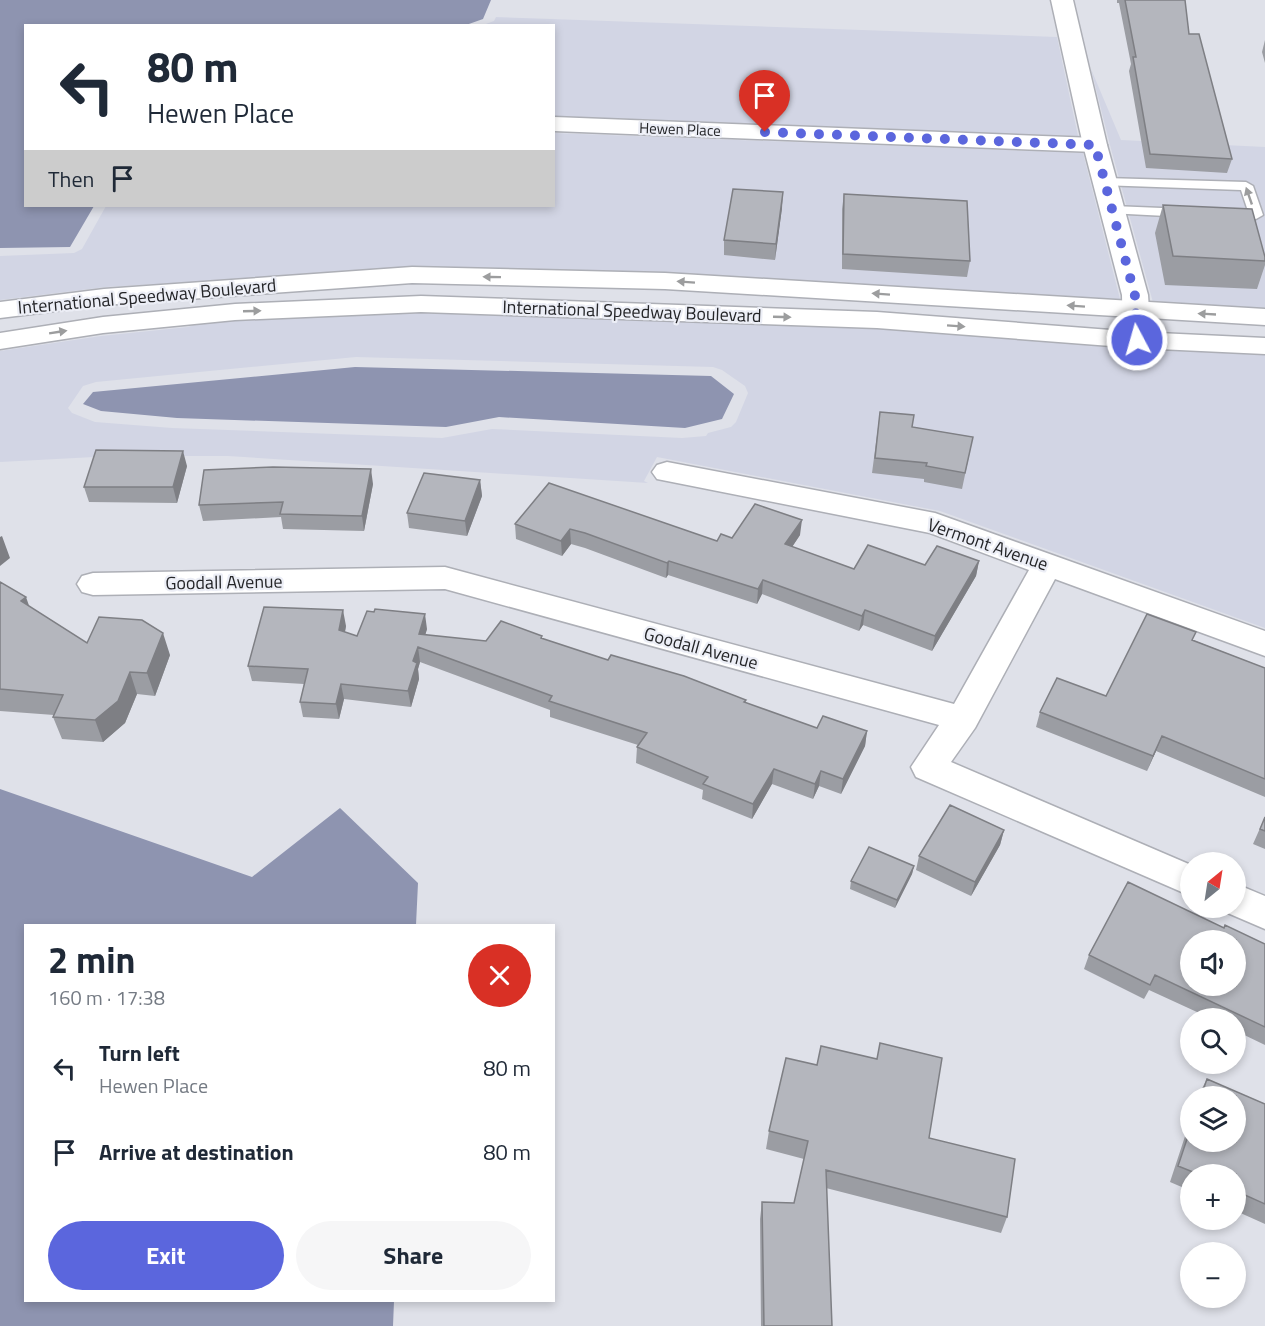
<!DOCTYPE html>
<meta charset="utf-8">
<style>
body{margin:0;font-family:"Titillium Web",sans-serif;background:#f6f6f7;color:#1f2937;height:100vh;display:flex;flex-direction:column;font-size:22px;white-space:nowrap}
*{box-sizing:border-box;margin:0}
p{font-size:20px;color:#747a83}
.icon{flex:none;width:33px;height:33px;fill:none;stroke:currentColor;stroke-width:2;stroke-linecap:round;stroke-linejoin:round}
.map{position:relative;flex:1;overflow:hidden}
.panel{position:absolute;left:24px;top:924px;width:531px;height:378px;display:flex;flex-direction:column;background:#fff;border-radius:0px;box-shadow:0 3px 9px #0003}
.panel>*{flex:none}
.top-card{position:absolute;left:24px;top:24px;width:531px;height:183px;border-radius:0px;box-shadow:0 3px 9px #0003;background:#fff;color:#1f2937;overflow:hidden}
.needle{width:39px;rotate:30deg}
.buttons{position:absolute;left:1180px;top:852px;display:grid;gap:12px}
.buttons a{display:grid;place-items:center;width:66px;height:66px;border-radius:50%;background:#fff;box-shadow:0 3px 9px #0003;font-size:30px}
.pin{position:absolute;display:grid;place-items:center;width:51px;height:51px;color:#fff;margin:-62px -26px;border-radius:50% 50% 50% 0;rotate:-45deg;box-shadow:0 0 6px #0007}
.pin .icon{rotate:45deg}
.me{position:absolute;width:66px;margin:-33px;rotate:354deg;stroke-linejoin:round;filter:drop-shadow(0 0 4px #0008)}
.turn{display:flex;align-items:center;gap:21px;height:126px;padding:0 24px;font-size:27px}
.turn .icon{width:78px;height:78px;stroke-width:2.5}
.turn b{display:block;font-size:42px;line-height:51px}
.then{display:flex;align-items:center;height:57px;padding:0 24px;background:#0003;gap:12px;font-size:22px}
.round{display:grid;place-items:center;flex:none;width:63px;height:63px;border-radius:32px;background:#f6f6f7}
.overview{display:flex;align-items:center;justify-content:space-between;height:102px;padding:0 24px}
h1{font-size:36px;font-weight:700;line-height:45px}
.cta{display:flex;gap:12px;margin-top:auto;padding:12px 24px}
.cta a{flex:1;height:69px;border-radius:36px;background:#5b66dd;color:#fff;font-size:24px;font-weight:700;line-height:69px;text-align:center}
.cta a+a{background:#f6f6f7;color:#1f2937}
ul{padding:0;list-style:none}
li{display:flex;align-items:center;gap:18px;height:84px;padding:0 24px}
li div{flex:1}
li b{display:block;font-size:22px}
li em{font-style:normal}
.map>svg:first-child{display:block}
.built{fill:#d2d5e4;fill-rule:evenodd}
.water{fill:#8e94b0}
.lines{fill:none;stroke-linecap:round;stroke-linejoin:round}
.service-casing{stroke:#adafb6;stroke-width:3}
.minor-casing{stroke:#adafb6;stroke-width:3}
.tertiary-casing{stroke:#adafb6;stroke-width:3}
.primary-casing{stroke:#adafb6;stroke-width:3}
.service{fill:#fff;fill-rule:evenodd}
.minor{fill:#fff;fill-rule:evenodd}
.tertiary{fill:#fff;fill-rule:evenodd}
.primary{fill:#fff;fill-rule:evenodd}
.wall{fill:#9b9da3}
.shaded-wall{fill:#7e7f84}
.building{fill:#b4b6bd;stroke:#7e7f84;stroke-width:1.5;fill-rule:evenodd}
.oneway{fill:#9c9d9e}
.route{stroke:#5b66dd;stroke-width:10;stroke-dasharray:0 18}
.labels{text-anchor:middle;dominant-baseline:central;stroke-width:4.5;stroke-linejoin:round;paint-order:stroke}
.far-street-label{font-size:15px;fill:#242528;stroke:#eceef6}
.street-label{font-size:18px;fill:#242528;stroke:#eceef6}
</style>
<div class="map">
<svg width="1265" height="1326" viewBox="0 0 1265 1326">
<rect width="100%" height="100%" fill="#dfe1e9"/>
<path class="built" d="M496,17L1057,37L1078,136L554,116V26L483,25L494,21Z
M1091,69L1121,140L1265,147V323L1157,317L1110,145Z
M554,133L1083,153L1124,315L652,285L402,281L226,289L191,282L106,287L0,300V256L74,253L82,249L106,206H554Z
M396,302L1265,345V628L940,511L657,457L644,481L648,483L228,456H113L0,462V351L101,336L188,327L223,312ZM356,357L713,367L722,370L745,386L748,393L736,422L731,427L708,433L706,436L682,438L492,429L442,438L172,428L95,422L72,413L68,408L83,386L96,382Z"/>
<path class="water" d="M0,0H491L483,19L466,25L26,26V206H94L70,247L0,248Z
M355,367L711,376L734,394L722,419L685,428L499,417L446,427L177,418L101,411L83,404L93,392Z
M0,789L252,877L340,808L418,883L416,925L26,926V1300L394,1301L393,1326H0Z"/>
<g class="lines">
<g class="service-casing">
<path id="service" d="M1105,178L1246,182L1253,186L1263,215L1256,219L1226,217L1224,214L1226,211H1248L1241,190L1100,185L1098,182L1100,179Z
M1113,206L1186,209L1193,213L1186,217L1108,213L1106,210Z"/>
</g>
<g class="minor-casing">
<path id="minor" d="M554,117L1095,138L1103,140L1107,145L1103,150L1095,152L554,131Z
M667,462L935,513L1265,631V656L1055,579L975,728L951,762L1191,865V896L916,777L911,767L939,725L445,589L93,595L82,592L77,584L82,576L93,573L445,567L954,704L1029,570L930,533L657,479L652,472L657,465Z
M1236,884L1265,896V929L1223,911L1221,908H1236Z"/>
</g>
<g class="tertiary-casing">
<path id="tertiary" d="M1051,0H1073L1107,145L1148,295L1151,340L1147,346L1137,348L1127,346L1123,340L1122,295L1083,145Z"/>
</g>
<g class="primary-casing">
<path id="primary" d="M412,267L665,273L1265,309V325L665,289L412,283L104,305L0,318V302L104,289Z
M421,296L877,312L1137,332L1265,338V354L1137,348L877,328L421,312L235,320L103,333L0,349V333L103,317L235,304Z"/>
</g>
<use href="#service" class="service"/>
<use href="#minor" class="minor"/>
<use href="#tertiary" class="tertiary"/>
<use href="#primary" class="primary"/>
</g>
<path class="wall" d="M1117,0H1185L1189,34L1232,159L1227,173L1146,168L1129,71L1131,64L1119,3H1117Z
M1265,40V63L1262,52Z
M844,194L970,261L967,277L842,269V209Z
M1163,205L1265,257V265L1257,289L1165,285L1155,233Z
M782,208L775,260L724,255V240Z
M880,412L912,427L973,437L962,489L924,482V479L872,473Z
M187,466L177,503L89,502L84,487Z
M480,480L482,496L467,536L409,528L407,513Z
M373,484L364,531L283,529L281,517L203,521L199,505Z
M515,524L717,541L732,538L800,535L792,547L854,569L925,565L979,561L976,576L932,651L863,625L859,631L762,594L757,604L668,575L666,578L585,548L571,544L562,556L516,539Z
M0,582L29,606L87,643L170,655L155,696L137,694L125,723L103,742L62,739L53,717L54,715L0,711Z
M346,626L345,632L357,636L427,629L425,635L486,641L543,639L608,660L746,700V703L817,728L867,731L865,746L841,794L819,786L813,799L772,784L752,819L702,799L703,790L636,763L637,747L638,745L550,717V710L420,662L418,669L419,679L411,707L344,699L339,719L303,717L300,702L304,684L252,681L248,666Z
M1193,640L1265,668V797L1156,751L1147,771L1036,727L1040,712L1106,696Z
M1265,817V849L1253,844Z
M1004,830L1000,845L971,896L916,870L919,856Z
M914,866L912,874L895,908L850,889L851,881Z
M1224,928L1265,944V1045L1236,1031V1018H1210L1149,990L1144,999L1084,969L1089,955Z
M1207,1079L1265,1104V1224L1236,1211V1174H1191V1191L1170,1182L1191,1118V1142L1236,1096H1198Z
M769,1131L929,1138L1007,1217L1001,1233L826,1188L832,1326H761L760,1219L762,1202L794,1203L804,1159L766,1149Z"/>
<path class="shaded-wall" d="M783,192L782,208L775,260L776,244Z
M183,451L187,466L177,503L173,487Z
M371,469L373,484L364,531L362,516Z
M480,480L482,496L467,536L465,521Z
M802,520L800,535L784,559L785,544Z
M570,529L571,544L562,556L561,541Z
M2,536L10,558L0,566V537Z
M669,561L668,575L666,578L667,563Z
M979,561L976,576L932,651L935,636Z
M763,580L762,594L757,604L758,589Z
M26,597L34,620L21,601Z
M343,610L346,626L342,646L339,630Z
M865,610L863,625L859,631L862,616Z
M425,614L427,629L421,649L419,634Z
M163,633L170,655L155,696L147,673Z
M418,647L420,662L418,669L419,679L411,707L408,691L413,661Z
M130,672L137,694L125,723L103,742L95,720Z
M341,684L344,699L339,719L336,704Z
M867,731L865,746L841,794L843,779Z
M1162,736L1156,751L1147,771L1153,756Z
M774,769L772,784L752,819L753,804Z
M821,771L819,786L813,799L815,784Z
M1004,830L1000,845L971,896L975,882Z
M914,866L912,874L895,908L897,900Z"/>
<path class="building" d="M1125,0H1185L1189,34H1199L1232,159L1150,154L1133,57H1136Z
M733,189L783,192L776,244L724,240Z
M844,194L967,201L970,261L843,254Z
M1163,205L1252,209L1265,257V261L1173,256Z
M880,412L914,415L912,427L973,437L965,473L926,466L927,463L875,458Z
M96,450L183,451L173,487H84Z
M273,467L371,469L362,516L280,514L283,502L199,505L204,470Z
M424,473L480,480L465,521L407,513Z
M549,483L717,541L721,534L732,538L755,504L802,520L785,544L854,569L868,545L925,565L937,546L979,561L935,636L865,610L862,616L763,580L758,589L669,561L667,563L585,533L570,529L561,541L515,524Z
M0,582L26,597L21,601L87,643L99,617L142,620L163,633L147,673L130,672L118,701L95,720L53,717L63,695L0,689Z
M264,607L343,610L339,630L357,636L367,611L374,612L375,609L425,614L419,634L486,641L501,621L542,636L541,638L608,660L611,655L684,676L746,700L744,702L817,728L823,716L867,731L843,779L821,771L815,784L774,769L753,804L703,784L708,777L637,747L647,733L549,701L552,696L418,647L413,661L417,663L408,691L341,684L336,704L300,702L308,669L248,666Z
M1147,614L1196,632L1192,640L1265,668V779L1162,736L1153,756L1040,712L1057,678L1106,696Z
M950,805L1004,830L975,882L919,856Z
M1265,817V831L1260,829Z
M869,847L914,866L897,900L851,881Z
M1128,882L1224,928L1225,925L1265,944V1027L1155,975L1150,985L1089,955ZM1191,940H1236V986H1191Z
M880,1043L942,1058L929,1138L1015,1159L1007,1217L826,1170L832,1326H764L762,1202L794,1203L808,1141L769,1131L786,1058L817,1065L821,1046L877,1059Z
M1207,1079L1265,1104V1204L1236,1191V1174H1198L1178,1166L1191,1127V1142H1236V1096H1201Z"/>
<defs><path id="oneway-solid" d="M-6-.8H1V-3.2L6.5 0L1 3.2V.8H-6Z" transform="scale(1.5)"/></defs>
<g class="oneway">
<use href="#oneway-solid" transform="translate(1249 196) rotate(-109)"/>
<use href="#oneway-solid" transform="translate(492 277) rotate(-179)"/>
<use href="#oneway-solid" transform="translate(686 282) rotate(-176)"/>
<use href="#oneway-solid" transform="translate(881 294) rotate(-176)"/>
<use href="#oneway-solid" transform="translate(1076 306) rotate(-176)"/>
<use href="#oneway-solid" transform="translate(252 311) rotate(-2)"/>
<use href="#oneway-solid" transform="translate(1207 314) rotate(-177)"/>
<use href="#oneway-solid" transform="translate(782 317) rotate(2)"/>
<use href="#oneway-solid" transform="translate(956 326) rotate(4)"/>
<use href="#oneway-solid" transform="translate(58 332) rotate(-9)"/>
</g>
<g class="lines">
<path class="route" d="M765,132L1095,145L1135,296L1137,340"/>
</g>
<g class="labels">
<g class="far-street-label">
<text transform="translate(680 129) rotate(2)">Hewen Place</text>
</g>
<g class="street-label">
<text transform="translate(147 296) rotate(-5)">International Speedway Boulevard</text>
<text transform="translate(632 311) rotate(2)">International Speedway Boulevard</text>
<text transform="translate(988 544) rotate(19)">Vermont Avenue</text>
<text transform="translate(224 582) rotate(-1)">Goodall Avenue</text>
<text transform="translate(701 648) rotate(15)">Goodall Avenue</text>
</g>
</g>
</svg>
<div class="buttons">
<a><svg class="needle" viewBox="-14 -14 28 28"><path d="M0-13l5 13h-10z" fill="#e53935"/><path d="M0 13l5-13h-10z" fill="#747a83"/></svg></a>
<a><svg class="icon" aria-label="sound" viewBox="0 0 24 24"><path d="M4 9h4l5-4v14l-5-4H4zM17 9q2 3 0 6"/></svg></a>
<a><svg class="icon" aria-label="search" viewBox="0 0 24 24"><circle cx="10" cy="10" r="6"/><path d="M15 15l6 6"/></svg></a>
<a><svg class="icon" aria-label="layers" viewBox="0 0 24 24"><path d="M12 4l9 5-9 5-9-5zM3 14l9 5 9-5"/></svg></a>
<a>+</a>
<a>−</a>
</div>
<div class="pin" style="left:765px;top:132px;background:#d93025"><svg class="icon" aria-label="arrive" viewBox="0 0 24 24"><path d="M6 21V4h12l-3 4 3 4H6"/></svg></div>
<svg class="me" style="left:1137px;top:340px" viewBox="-20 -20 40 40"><circle r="17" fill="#5b66dd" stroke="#fff" stroke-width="3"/><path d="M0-11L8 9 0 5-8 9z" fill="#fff"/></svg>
<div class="top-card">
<div class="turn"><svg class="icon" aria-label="left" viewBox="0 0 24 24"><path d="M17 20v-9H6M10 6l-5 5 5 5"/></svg><div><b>80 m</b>Hewen Place</div></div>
<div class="then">Then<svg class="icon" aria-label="arrive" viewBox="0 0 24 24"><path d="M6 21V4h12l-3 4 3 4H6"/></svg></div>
</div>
<section class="panel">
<div class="overview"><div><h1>2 min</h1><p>160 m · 17:38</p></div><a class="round" style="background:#d93025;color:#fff"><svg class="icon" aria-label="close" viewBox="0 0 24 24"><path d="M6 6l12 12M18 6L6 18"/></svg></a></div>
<ul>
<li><svg class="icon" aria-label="left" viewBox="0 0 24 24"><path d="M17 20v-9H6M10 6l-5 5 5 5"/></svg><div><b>Turn left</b><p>Hewen Place</p></div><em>80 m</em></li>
<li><svg class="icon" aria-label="arrive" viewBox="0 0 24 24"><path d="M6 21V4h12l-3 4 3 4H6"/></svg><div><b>Arrive at destination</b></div><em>80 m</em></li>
</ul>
<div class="cta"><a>Exit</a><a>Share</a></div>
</section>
</div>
